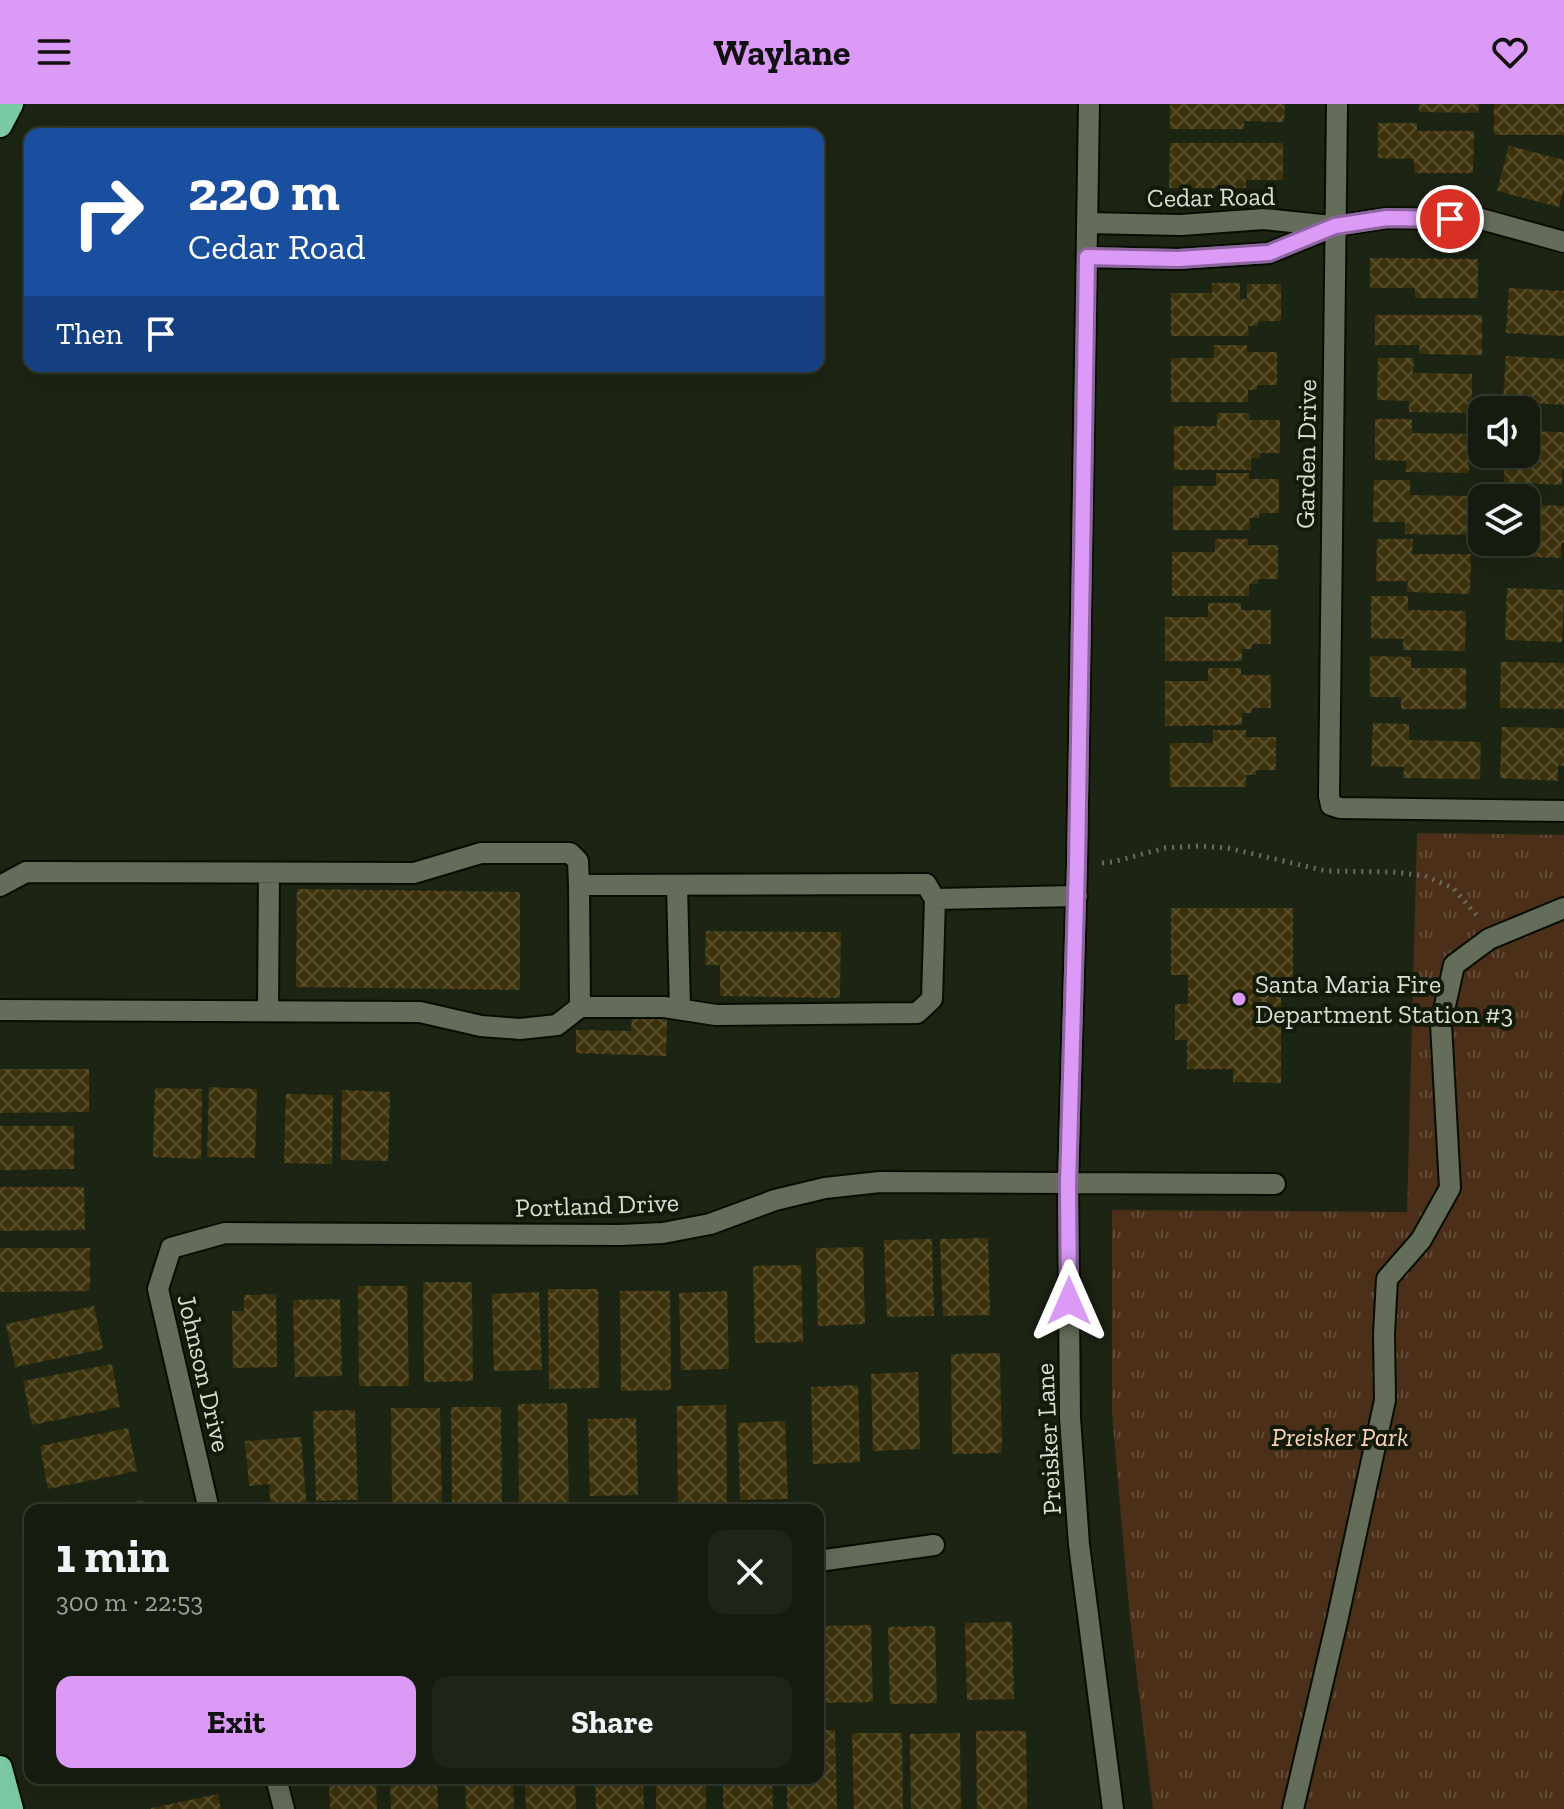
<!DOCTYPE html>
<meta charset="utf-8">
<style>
body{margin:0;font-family:"Zilla Slab",serif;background:#1e2417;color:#f1f3f6;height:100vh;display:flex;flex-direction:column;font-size:30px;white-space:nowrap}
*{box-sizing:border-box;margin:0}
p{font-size:26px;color:#9da19e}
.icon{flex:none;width:44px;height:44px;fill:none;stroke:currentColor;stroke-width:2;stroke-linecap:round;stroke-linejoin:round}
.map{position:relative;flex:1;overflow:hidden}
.drawer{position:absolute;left:24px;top:1400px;width:800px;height:280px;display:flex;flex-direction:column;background:#151b0e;border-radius:16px;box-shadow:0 8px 32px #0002,0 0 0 2px #34392e}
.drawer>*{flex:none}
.top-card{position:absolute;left:24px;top:24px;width:800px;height:244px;border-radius:16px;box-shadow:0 8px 32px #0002,0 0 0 2px #34392e;background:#1a4fa0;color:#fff;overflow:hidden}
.tools{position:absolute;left:1468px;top:292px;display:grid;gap:16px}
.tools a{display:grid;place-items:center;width:72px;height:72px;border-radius:16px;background:#151b0e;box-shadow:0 8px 32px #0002,0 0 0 2px #34392e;font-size:40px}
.pin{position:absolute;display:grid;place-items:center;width:68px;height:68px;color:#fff;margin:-34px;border:4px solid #fff;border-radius:50%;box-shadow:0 2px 8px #0007}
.me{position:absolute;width:88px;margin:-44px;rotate:0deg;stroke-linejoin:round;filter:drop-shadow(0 0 6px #0008)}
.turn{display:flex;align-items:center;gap:28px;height:168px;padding:0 32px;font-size:36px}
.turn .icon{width:104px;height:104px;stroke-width:2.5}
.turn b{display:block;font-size:56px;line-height:68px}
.then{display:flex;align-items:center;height:76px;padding:0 32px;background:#0003;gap:16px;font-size:30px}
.round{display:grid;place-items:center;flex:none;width:84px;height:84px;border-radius:16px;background:#1e2417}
.head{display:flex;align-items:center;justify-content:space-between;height:136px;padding:0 32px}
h1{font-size:48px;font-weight:800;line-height:60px}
.action{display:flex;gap:16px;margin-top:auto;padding:16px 32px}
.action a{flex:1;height:92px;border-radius:16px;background:#da9af6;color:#111;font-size:32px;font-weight:800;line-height:92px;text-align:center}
.action a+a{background:#1e2417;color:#f1f3f6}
header{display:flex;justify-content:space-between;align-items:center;height:104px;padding:0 32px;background:#da9af6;color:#111;font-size:36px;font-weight:800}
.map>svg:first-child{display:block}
.park{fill:url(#park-tufts)}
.building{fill:url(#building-cross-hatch)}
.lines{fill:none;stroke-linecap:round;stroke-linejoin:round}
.minor-casing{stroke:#070d02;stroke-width:24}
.highway-casing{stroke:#070d02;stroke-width:28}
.path{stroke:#686f61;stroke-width:5;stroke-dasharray:2 6;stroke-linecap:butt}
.minor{stroke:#636d5a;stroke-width:20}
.highway{stroke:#7bcaa6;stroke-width:24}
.route-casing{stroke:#8e64a0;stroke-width:20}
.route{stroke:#da9af6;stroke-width:14}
.poi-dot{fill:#da9af6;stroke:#131a0a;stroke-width:3}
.labels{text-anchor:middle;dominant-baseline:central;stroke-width:8;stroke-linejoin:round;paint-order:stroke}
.street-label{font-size:26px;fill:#d9dfd4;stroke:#131a0a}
.poi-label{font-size:26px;fill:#d9dfd4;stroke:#131a0a;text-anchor:start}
.park-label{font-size:26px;font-style:italic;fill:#fbd3b5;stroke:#131a0a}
</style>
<header><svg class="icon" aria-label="menu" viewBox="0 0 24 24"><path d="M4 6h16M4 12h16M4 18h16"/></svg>Waylane<svg class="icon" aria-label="heart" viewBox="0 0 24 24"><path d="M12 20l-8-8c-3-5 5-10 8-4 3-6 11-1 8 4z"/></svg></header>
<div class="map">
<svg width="1564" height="1705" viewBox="0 0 1564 1705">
<defs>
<pattern id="park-tufts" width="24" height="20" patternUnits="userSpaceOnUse" patternTransform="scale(2)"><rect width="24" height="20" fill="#4b2f18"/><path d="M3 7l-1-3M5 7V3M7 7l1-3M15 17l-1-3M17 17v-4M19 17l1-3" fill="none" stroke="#644d39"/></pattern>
<pattern id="building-cross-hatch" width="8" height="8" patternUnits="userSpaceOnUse" patternTransform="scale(2)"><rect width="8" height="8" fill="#3c320b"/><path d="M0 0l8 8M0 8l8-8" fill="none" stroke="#584f2e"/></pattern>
</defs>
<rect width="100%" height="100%" fill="#1c2413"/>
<path class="park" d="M1417,729L1564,731V1705H1153L1130,1515L1112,1309V1106L1407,1108Z"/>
<path class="building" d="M1170,0H1285L1284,18L1244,17V25H1170Z
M1419,0H1479L1478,9L1419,8Z
M1494,0H1564V31H1494Z
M1378,19H1417V27H1474L1473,69H1414V55L1378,54Z
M1170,39H1283V76H1246V84H1169Z
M1509,42L1564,56V84L1559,103L1497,87Z
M1370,154L1478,155V194H1415V184H1370Z
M1212,179H1240V195H1247V180H1281V217H1258V222H1248L1249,232H1171V189H1212Z
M1509,184L1564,187V232L1506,229Z
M1375,211H1482V251L1419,250V241H1375Z
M1214,241H1247V248H1277V281H1257V286H1248V298H1171V254H1214Z
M1506,252L1564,255V301L1503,297Z
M1378,254H1414L1413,269L1472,270V309L1409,308V297L1377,296Z
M1217,309H1250V316H1280V349H1260V354H1251V366H1174V322H1217Z
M1375,315H1412V329L1470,330L1469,369L1406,368V357L1375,356Z
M1526,327L1564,328V365H1562V381L1504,378L1505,350H1526Z
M1216,369H1249V375H1279V409H1259V414H1249L1250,426H1173V382H1216Z
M1374,376H1410V391L1469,392L1468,431L1405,430V418H1373Z
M1526,400L1564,402V439H1561V454L1503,452L1504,438H1526Z
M1215,435H1248V441H1278V475H1258V480H1249V492H1172V448H1215Z
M1377,435H1413L1412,450H1471L1470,490L1407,488L1408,477H1376Z
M1507,484L1564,486L1562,538L1505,536Z
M1371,492H1408V506L1466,507L1465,547L1403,546V535L1371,534Z
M1208,499H1241V506H1271V540H1252V545H1242V557H1165V513H1208Z
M1370,552L1411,553V564H1466V605H1401V593H1370Z
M1501,558L1564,559V605L1500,604Z
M1208,564H1241V571H1271V604H1252V609H1242V621L1165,622V577H1208Z
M1373,619L1409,620V636L1481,638L1480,675L1403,674L1404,663L1371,662Z
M1502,623L1564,624V662L1558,661V677L1500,674Z
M1213,626H1246V633H1276V666H1256V671H1246V683H1170V639H1213Z
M297,785L520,788V886L296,883Z
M1171,804H1293V873H1281V979L1233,978V965H1187V936H1175V900H1188V871H1171Z
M706,827L841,828L840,894L720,892V861H705Z
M632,912L667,913L666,952L576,949V926L631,927Z
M0,965H89V1008L0,1009Z
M209,983L257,985L255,1054L207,1053Z
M155,984L202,985L201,1055L153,1053Z
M342,986L390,988L388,1057L341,1056Z
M286,990L333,991L332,1060L284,1059Z
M0,1022H74V1065L0,1066Z
M0,1083H84L85,1126L0,1127Z
M988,1134L990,1211L943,1212L940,1135Z
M932,1135L934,1212L887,1213L884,1136Z
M863,1143L865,1220L818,1222L816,1144Z
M0,1144H90V1187L0,1188Z
M801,1161L803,1238L755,1239L753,1162Z
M423,1178H472L473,1277L424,1278Z
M358,1182H407L409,1282H359Z
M548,1185H598L599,1284L549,1285Z
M620,1187H670L671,1286L621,1287Z
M727,1187L729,1265L681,1266L679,1189Z
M539,1188L542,1266L494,1267L492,1190Z
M276,1190L277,1263L233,1264L232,1207H244V1191Z
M340,1195L342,1272L295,1273L293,1196Z
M94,1202L103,1245L15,1263L6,1220Z
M1000,1249L1002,1349L952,1350L951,1250Z
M112,1260L120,1303L32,1321L23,1277Z
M918,1268L920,1345L873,1347L871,1270Z
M858,1281L860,1358L813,1360L811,1283Z
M567,1299L569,1399L519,1400L518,1300Z
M726,1301L727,1401L678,1402L677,1302Z
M451,1303H501L502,1402L452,1403Z
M391,1304H440L442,1403L392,1404Z
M355,1306L358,1396L316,1397L313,1307Z
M636,1314L638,1391L590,1392L588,1315Z
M785,1317L788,1395L740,1396L738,1319Z
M128,1324L137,1367L48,1385L40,1342Z
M301,1333L307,1406H271L269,1380L249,1382L245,1337Z
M144,1396L146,1406H103V1405Z
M1012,1518L1014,1595L967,1596L965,1519Z
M871,1521L873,1598L825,1599L823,1522Z
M935,1522L937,1599L890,1600L888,1523Z
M818,1626H835L837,1705H787V1674H818Z
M976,1627H1026L1027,1705H977Z
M852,1629H902L903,1705H854Z
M960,1629L961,1705H911L910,1630Z
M329,1674H376L377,1705H330Z
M390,1674H437L438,1705H391Z
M465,1674H513L514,1705H466Z
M525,1674H575L576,1705H526Z
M595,1674H643L644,1705H596Z
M656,1674H706V1705H656Z
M723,1674H772L773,1705H723Z
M218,1690L221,1705H151V1704Z"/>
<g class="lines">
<g class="minor-casing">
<path id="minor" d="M1089,0L1077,760L1068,1080L1070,1314L1079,1441L1113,1705
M1337,0L1329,692L1331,701L1340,704L1564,707
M1088,119L1181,121L1264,115L1331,122
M1087,153L1178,155L1269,149L1335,122L1387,114L1481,115L1564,138
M579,781L580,903
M677,781L680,905
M0,782L26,768L414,769L481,749H570L578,757L579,781L926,780L935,795L932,895L917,909L716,911L664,903H580L557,921L520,925L481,922L420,908L0,906
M935,795L1077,792
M268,907L269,769
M209,1406L158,1185L171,1144L225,1129L620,1131L663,1129L710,1120L775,1096L825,1084L880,1078L1275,1080
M818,1457L934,1441
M276,1674L284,1705
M1293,1705L1337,1517L1385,1296L1384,1230L1387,1175L1421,1136L1450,1084L1441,920L1454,861L1489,835L1564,804"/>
</g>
<g class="highway-casing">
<path id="highway" d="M0,21L11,0
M0,1664L11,1705"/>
</g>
<path class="path" d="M1102,759L1113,758L1165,744L1199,742L1228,744L1326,767L1393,768L1425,772L1453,784L1479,814"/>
<use href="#minor" class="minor"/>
<use href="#highway" class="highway"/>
</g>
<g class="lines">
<g class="route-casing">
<path id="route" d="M1069,1197L1068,1080L1077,760L1087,153L1178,155L1269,149L1335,122L1387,114L1450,115"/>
</g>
<use href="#route" class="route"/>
</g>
<circle class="poi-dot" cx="1239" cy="895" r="8"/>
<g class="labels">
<g class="street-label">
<text transform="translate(1211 93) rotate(-1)">Cedar Road</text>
<text transform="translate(1306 350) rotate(-89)">Garden Drive</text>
<text transform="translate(597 1101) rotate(-2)">Portland Drive</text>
<text transform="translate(204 1269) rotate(77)">Johnson Drive</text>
<text transform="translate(1048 1335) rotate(-93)">Preisker Lane</text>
</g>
<g class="poi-label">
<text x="1255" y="880">Santa Maria Fire<tspan x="1255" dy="30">Department Station #3</tspan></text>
</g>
<g class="park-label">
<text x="1340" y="1333">Preisker Park</text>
</g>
</g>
</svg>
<div class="tools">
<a><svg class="icon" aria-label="sound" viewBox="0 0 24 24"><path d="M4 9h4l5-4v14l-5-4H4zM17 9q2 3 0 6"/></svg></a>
<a><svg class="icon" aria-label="layers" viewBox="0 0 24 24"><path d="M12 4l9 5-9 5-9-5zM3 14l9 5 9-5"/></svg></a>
</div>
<div class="pin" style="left:1450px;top:115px;background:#d93025"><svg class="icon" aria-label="arrive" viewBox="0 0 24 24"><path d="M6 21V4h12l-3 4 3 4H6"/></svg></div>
<svg class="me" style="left:1069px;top:1197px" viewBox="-20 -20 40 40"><path d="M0-17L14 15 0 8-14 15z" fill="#da9af6" stroke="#fff" stroke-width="4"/></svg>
<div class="top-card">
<div class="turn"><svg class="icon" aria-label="right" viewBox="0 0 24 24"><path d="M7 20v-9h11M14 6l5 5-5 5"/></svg><div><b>220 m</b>Cedar Road</div></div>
<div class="then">Then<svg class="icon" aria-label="arrive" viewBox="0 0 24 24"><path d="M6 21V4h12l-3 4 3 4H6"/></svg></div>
</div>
<section class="drawer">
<div class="head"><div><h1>1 min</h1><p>300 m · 22:53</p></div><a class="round"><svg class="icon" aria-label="close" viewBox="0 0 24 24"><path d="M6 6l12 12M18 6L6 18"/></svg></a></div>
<div class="action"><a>Exit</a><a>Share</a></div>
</section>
</div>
